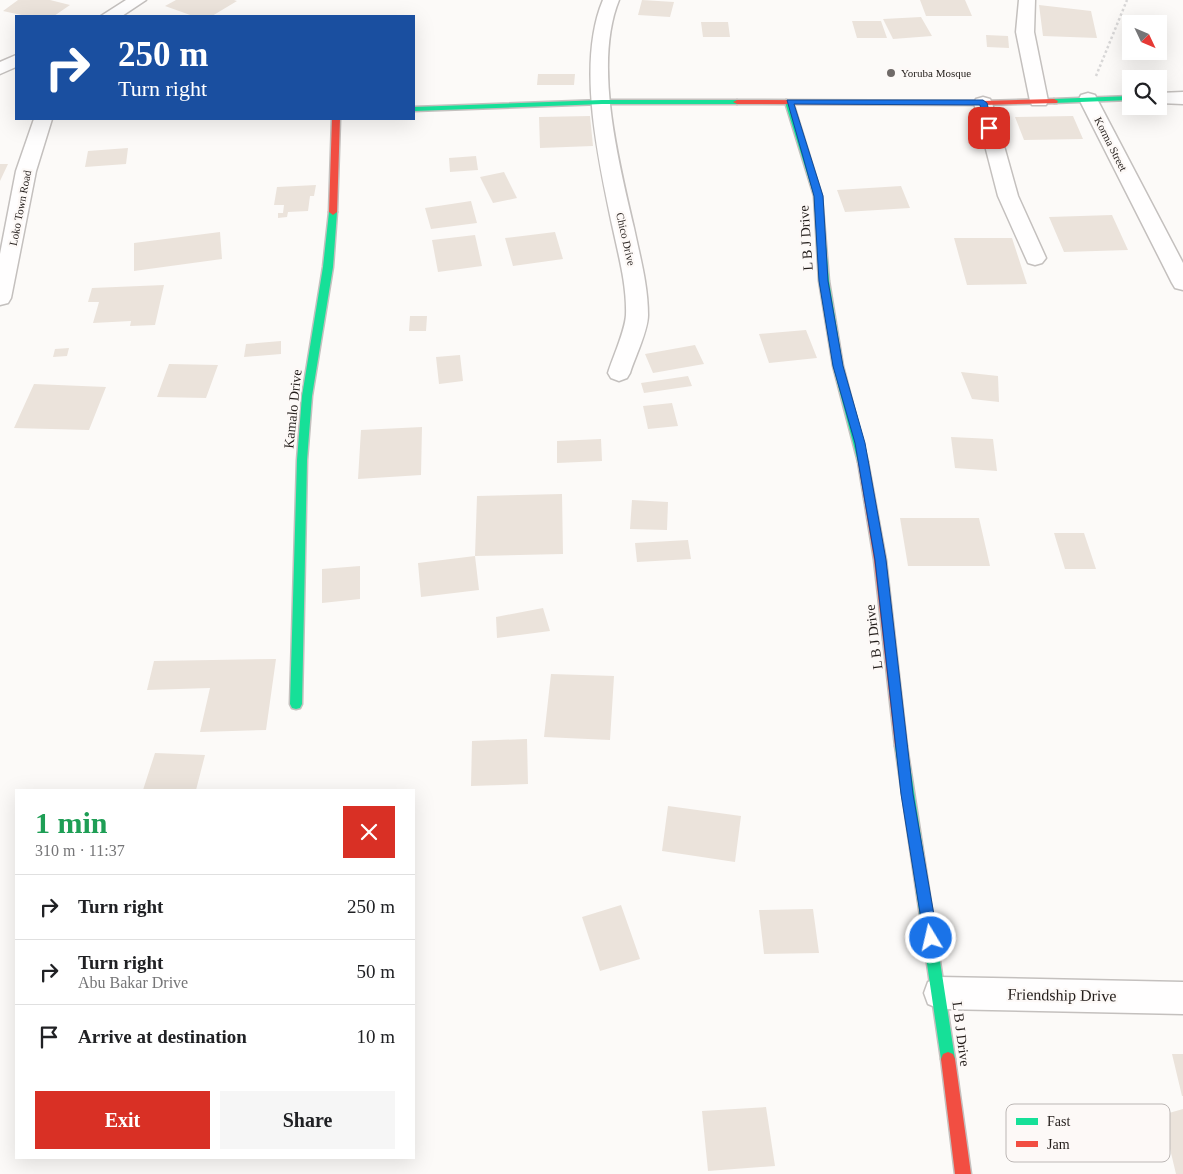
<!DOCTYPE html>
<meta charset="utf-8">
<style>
body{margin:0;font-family:"Times New Roman",serif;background:#f6f6f6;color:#202124;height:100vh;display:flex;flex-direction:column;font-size:19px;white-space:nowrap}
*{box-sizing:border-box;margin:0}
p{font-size:16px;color:#757577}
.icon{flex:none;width:28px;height:28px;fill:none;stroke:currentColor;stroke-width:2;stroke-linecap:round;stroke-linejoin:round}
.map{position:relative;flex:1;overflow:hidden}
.sheet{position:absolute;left:15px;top:789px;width:400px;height:370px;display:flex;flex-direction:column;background:#fff;border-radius:0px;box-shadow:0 5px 20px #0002}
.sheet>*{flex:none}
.hud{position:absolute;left:15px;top:15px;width:400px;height:105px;border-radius:0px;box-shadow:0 5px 20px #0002;background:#1a4fa0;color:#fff;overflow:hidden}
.needle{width:32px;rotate:134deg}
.buttons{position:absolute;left:1122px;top:15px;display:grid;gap:10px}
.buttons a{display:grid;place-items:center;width:45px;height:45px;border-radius:0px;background:#fff;box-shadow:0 5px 20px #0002;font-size:25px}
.pin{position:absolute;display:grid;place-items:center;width:42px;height:42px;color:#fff;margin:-21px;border-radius:10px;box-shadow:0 2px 8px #0006}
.me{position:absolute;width:55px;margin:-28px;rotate:351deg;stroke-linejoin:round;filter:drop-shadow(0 0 4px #0008)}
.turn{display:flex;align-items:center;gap:18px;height:105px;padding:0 20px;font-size:22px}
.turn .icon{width:65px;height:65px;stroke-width:2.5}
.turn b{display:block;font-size:35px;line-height:42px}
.round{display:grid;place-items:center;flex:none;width:52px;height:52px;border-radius:0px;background:#f6f6f6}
.summary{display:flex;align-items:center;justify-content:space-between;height:85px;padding:0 20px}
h1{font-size:30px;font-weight:700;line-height:38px;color:#1e9e55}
.button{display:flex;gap:10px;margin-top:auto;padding:10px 20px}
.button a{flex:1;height:58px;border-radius:0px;background:#d93025;color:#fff;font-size:20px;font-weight:700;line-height:58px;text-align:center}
.button a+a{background:#f6f6f6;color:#202124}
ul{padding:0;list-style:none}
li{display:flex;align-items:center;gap:15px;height:65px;padding:0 20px;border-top:1px solid #e0e0e0}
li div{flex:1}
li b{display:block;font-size:19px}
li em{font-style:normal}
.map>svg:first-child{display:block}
.building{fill:#ebe3db}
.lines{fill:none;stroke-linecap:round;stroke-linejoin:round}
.street-casing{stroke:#c4c0be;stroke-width:3}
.fast-casing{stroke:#c4c0be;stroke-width:3}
.jam-casing{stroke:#c4c0be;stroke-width:3}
.path{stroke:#d8d7d7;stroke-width:2.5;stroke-dasharray:2.5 2.5;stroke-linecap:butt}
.street{fill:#fffefe;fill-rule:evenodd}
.fast{fill:#16e098;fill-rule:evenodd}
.jam{fill:#f24e42;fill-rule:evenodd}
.route{fill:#1a73e8;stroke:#114b97}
.poi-dot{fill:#6f6a68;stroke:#fdf9f7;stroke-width:2}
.labels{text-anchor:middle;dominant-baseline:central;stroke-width:4.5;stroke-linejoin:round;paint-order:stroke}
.far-poi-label{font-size:11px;fill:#231d1a;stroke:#fdf9f7;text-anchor:start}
.far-street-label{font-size:11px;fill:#231d1a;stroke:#fdf9f7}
.street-label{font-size:14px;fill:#231d1a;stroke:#fdf9f7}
.near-street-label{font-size:16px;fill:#231d1a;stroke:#fdf9f7}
.key{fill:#fdf9f7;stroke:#bcb7b5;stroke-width:1}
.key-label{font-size:14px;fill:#231d1a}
</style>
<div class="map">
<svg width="1183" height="1174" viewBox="0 0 1183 1174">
<rect width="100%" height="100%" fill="#fcfaf8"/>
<path class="building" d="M18,0H50L70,5L54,16H26L3,11Z
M176,0H234L237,1L212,16H193L165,6Z
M642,0L674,2L670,17L638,15Z
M920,0H965L972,16H926Z
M1039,5L1091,11L1097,38L1043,36Z
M921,17L932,36L893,39L883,19Z
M852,21H881L887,38H857Z
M701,22H728L730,37H703Z
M986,35L1008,36L1009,48L987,47Z
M538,74H575L574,85H537Z
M590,116L593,146L540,148L539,117Z
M1073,116L1083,139L1024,140L1015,117Z
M128,148L126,164L85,167L88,151Z
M476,156L478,170L450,172L449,158Z
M0,164H8L0,181Z
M504,172L517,198L493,203L480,177Z
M316,185L314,196H310L308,211L288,212L287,217L278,218V213H283L284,205H274L277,187Z
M901,186L910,208L845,212L837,190Z
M471,201L477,223L431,229L425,208Z
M1112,215L1128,250L1064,252L1049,217Z
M220,232L222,259L134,271V243Z
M555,232L563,259L513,266L505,238Z
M475,235L482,266L438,272L432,240Z
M954,238H1012L1027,284L967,285Z
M164,285L155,325L130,326L131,321L93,323L99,302H88L92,288Z
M410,316H427L426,331H409Z
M806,330L817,358L769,363L759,334Z
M281,341V354L244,357L246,344Z
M695,345L704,364L653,373L645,354Z
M69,348L67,356L53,357L55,349Z
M460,355L463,381L439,384L436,357Z
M169,364L218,365L206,398L157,397Z
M961,372L998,376L999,402L972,399Z
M688,376L692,386L644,393L641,383Z
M34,384L106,387L89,430L14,428Z
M672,403L678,426L648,429L643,406Z
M422,427L421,475L358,479L361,430Z
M951,437L993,439L997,471L955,468Z
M601,439L602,461L557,463V441Z
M562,494L563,554L475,556L477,496Z
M632,500L668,502L667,530L630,529Z
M900,518H979L990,566H908Z
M1054,533H1084L1096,569H1065Z
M688,540L691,559L637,562L635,543Z
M475,556L479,590L421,597L418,563Z
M360,566V599L322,603V569Z
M543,608L550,631L497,638L496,617Z
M276,659L266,730L200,732L210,688L147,690L154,661Z
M551,674L614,676L610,740L544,737Z
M527,739L528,784L471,786L472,741Z
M155,753L205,755L196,790H143Z
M668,806L741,816L735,862L662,851Z
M621,905L640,959L600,971L582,917Z
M813,909L819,953L764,954L759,910Z
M1172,1054H1183V1096H1182Z
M766,1107L775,1166L708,1171L702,1111Z
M1183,1109V1174H1176L1162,1115Z"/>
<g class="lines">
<g class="street-casing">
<path id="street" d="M126,0H146L122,16H101Z
M603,0H619C593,64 619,163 634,228C640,257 648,285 648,315C648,331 635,357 630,373L627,378L619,381L611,378L608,373C613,357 625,331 626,315C627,286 619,257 613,229C599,162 576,64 603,0Z
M1019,0H1035L1034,32L1048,101L1046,105H1032L1030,101L1016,32Z
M16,55V67L0,74V62Z
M1183,92V104L1159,103V93Z
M1088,93L1095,95L1097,99L1183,263V290L1175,288L1172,283L1079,99L1081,95Z
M983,97L990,99L992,103L1018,196L1046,258L1042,263L1035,265L1028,263L998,196L974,103L976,99Z
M34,119H52L36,171L11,298L8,303L0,305V254L16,171Z
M940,977L1183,982V1014L940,1009L928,1004L924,993L928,982Z"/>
</g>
<g class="fast-casing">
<path id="fast" d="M1131,96V100L1054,103L1050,101L1054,99Z
M602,100H737L741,102L737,104H602L414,111V107Z
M786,100L793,102L822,196L829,281L843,366L868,462L863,466L858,462L833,366L819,281L814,196L785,102Z
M333,209L337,212L333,267L312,396L307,460L302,704L300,708L296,709L292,708L290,704L297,460L302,396L323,267L329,212Z
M901,741L905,742L907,746L955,1059L953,1064L948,1066L943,1064L941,1059L895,746L897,742Z"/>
</g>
<g class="jam-casing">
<path id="jam" d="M1054,99L1058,101L1057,103L983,105L737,104L733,102L737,100L983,101Z
M332,119H340L337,212L333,215L329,212Z
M863,458L868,462L886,560L907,746L905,750L901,751L897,750L895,746L874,560L858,462Z
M948,1052L953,1054L955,1059L971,1174H955L941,1059L943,1054Z"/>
</g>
<path class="path" d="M1096,76L1127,0"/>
<use href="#street" class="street"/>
<use href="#fast" class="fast"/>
<use href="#jam" class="jam"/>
</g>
<path class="route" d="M787,100H983L987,103L993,128L989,131L985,128L980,105L794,104L823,196L828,281L843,366L865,443L886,560L913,794L938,938L936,943L931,945L926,943L924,938L901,794L875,560L855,443L833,366L819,281L814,196Z"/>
<circle class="poi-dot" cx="891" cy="73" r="5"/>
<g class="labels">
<g class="far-poi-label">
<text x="901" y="73">Yoruba Mosque</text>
</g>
<g class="far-street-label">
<text transform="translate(1111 144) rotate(63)">Korma Street</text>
<text transform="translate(20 208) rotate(-79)">Loko Town Road</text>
<text transform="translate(626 239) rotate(77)">Chico Drive</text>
</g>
<g class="street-label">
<text transform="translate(806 238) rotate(-94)">L B J Drive</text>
<text transform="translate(293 409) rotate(-84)">Kamalo Drive</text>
<text transform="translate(874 637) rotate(-97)">L B J Drive</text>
<text transform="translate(961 1034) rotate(83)">L B J Drive</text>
</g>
<g class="near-street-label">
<text transform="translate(1062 995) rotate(1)">Friendship Drive</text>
</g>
</g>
<rect x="1006" y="1104" width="164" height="58" rx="8" class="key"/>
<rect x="1016" y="1118" width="22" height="7" fill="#16e098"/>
<rect x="1016" y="1141" width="22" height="6" fill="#f24e42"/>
<g class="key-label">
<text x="1047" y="1126">Fast</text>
<text x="1047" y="1149">Jam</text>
</g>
</svg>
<div class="buttons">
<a><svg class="needle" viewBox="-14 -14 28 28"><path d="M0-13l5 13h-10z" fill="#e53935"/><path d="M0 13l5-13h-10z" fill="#757577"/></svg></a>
<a><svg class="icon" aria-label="search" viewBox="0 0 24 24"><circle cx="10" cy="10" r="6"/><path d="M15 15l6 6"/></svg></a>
</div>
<div class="pin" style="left:989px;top:128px;background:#d93025"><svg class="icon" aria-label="arrive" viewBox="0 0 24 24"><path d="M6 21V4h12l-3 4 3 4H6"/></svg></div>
<svg class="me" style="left:931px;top:938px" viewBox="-20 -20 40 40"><circle r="17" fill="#1a73e8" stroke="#fff" stroke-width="3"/><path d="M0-11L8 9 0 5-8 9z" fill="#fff"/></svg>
<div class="hud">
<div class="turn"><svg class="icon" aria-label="right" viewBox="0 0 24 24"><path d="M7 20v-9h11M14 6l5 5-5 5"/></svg><div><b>250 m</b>Turn right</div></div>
</div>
<section class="sheet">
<div class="summary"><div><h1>1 min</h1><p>310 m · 11:37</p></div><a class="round" style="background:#d93025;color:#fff"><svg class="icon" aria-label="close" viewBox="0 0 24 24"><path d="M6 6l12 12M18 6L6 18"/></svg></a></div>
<ul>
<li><svg class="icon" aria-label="right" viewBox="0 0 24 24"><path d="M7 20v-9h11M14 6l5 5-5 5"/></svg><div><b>Turn right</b></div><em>250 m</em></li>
<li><svg class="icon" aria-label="right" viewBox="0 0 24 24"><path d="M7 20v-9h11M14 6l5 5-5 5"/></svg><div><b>Turn right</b><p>Abu Bakar Drive</p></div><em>50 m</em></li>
<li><svg class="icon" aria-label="arrive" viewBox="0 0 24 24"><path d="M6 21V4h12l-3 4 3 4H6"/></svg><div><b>Arrive at destination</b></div><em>10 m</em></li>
</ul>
<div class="button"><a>Exit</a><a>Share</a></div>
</section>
</div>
